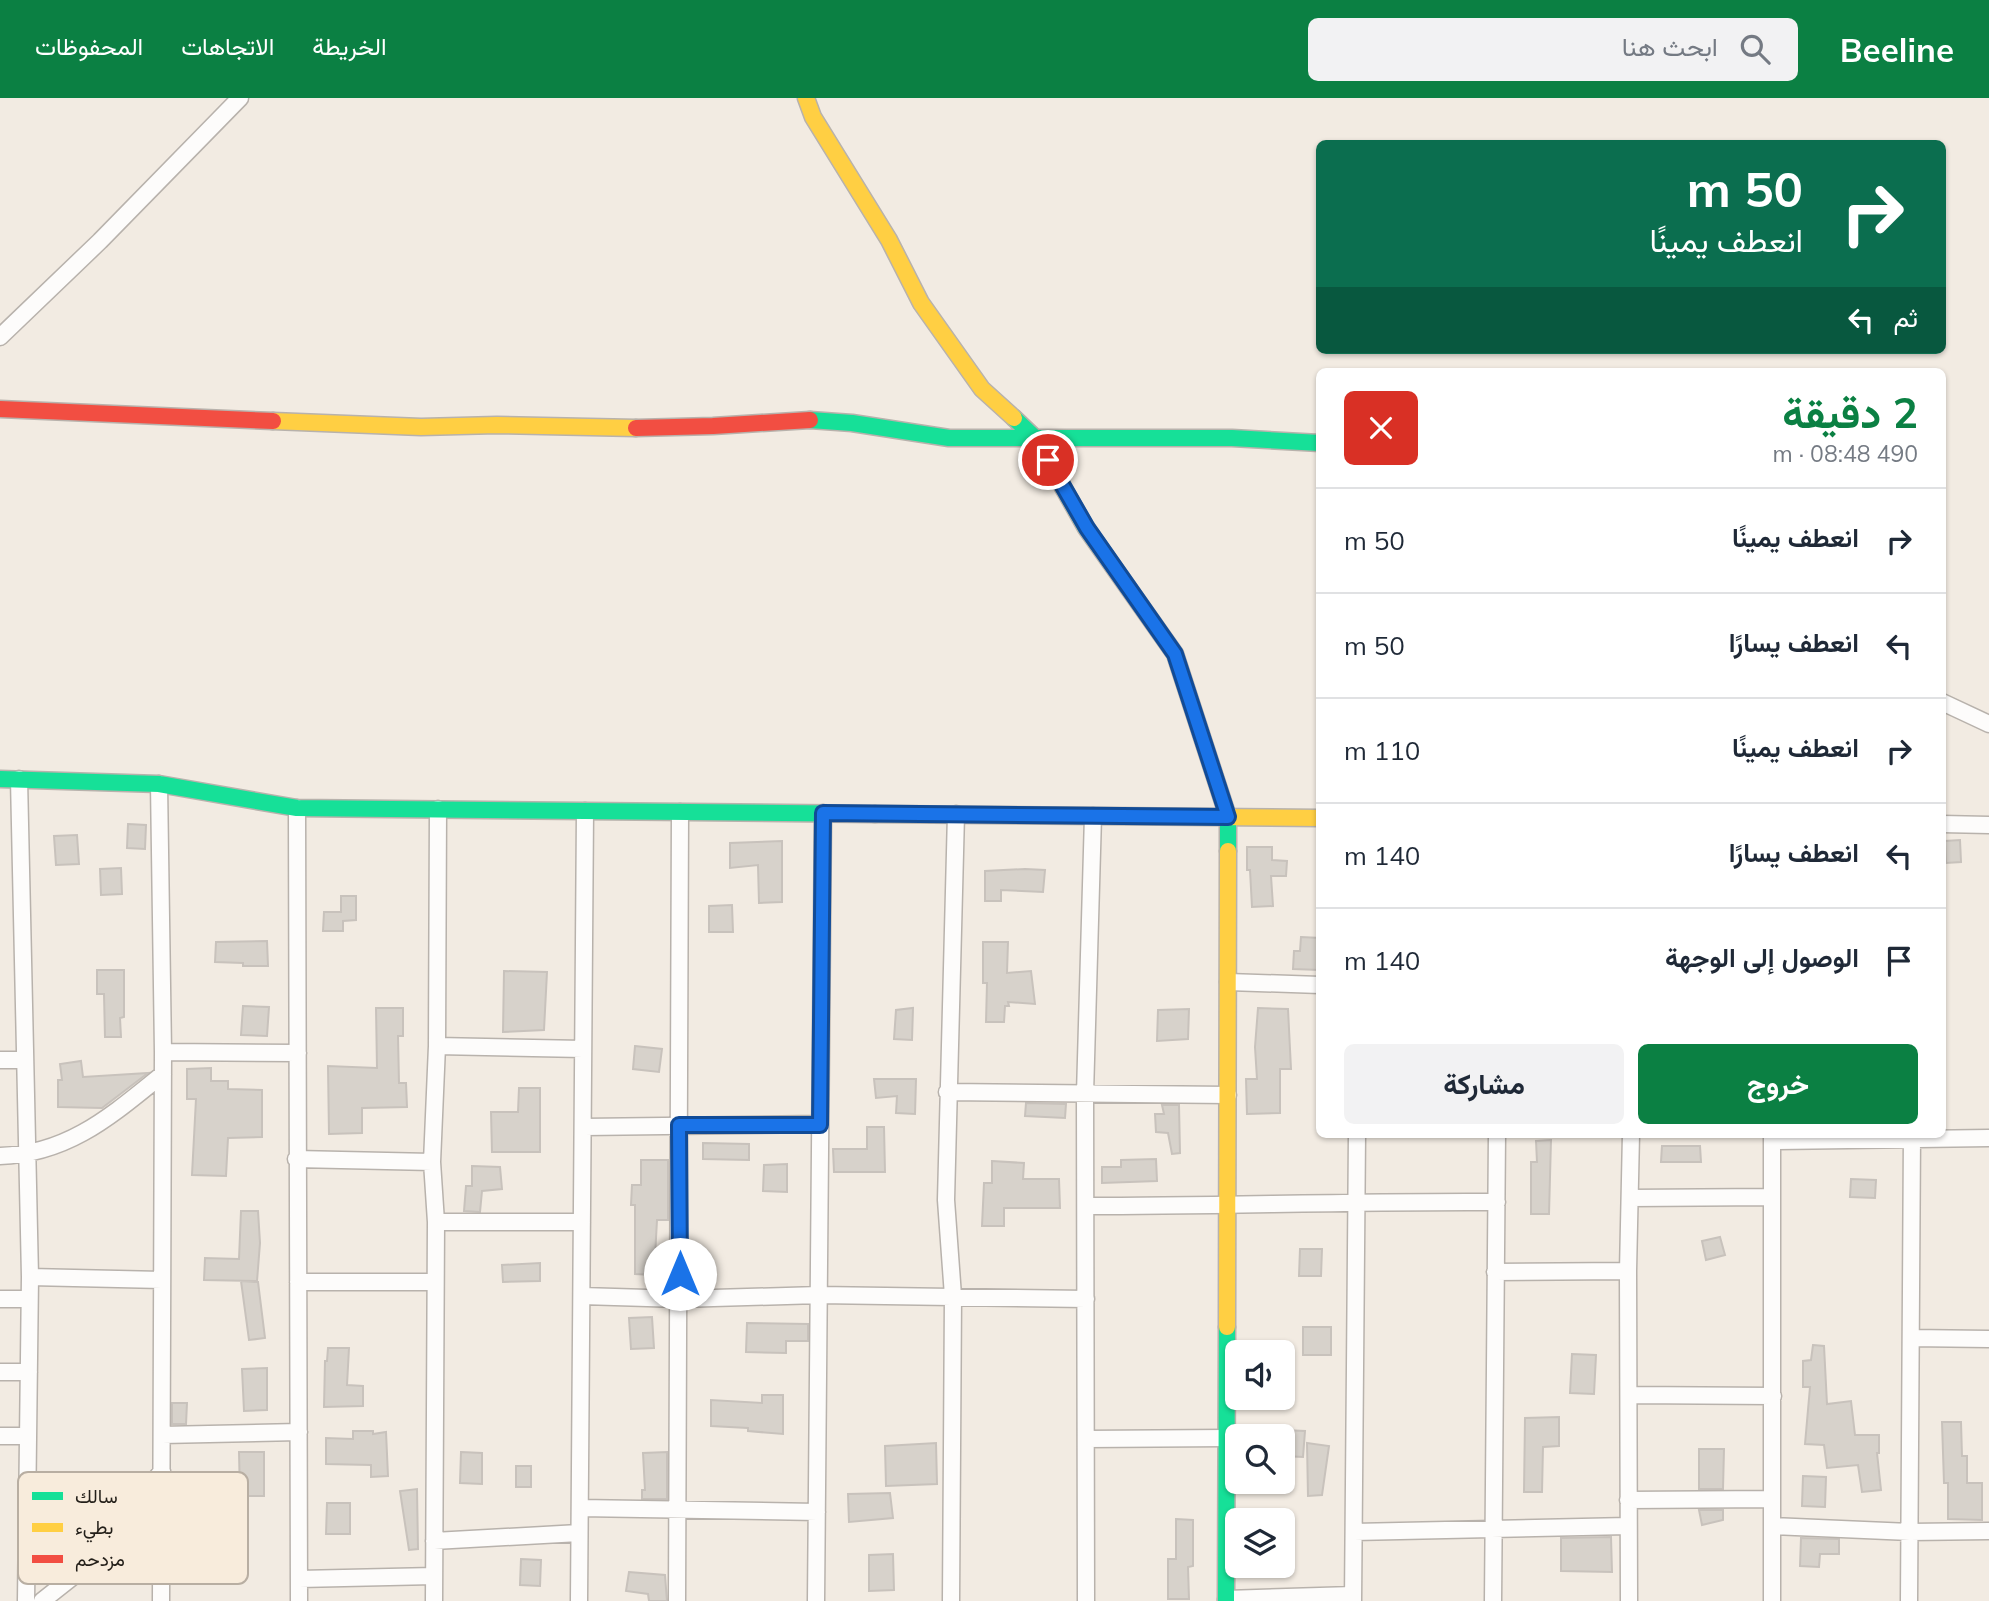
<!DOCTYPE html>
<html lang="ar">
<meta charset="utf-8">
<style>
body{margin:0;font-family:Mulish,Vazirmatn,sans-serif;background:#f2f2f3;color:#1f2937;direction:rtl;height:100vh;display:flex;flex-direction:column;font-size:26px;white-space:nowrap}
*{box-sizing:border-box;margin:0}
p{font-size:23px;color:#747a83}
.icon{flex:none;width:38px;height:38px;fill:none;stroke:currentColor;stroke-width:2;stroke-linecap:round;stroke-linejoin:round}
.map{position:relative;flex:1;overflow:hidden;direction:ltr}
.panel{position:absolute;left:1316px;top:270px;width:630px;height:770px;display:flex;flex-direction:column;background:#fff;border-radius:10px;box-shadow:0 2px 5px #0004;direction:rtl}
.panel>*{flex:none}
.hud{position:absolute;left:1316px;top:42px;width:630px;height:214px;border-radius:10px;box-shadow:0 2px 5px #0004;direction:rtl;background:#0b6e4f;color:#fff;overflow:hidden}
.controls{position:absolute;left:1225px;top:1242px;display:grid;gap:14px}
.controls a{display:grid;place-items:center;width:70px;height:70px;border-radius:10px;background:#fff;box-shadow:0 2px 5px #0004;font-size:35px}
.pin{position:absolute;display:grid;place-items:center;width:60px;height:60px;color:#fff;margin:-30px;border:4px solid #fff;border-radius:50%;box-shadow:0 2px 7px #0007}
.me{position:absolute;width:77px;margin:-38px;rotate:0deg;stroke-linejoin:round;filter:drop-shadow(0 0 5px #0008)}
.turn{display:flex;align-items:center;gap:24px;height:147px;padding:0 28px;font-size:32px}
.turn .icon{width:91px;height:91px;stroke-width:2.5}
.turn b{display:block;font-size:49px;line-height:60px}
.then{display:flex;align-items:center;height:66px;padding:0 28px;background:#0003;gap:14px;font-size:26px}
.round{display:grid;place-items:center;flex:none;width:74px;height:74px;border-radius:10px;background:#f2f2f3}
.summary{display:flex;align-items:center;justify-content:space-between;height:119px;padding:0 28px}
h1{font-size:42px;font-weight:700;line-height:52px;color:#0b8043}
.action{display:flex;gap:14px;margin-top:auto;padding:14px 28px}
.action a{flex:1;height:80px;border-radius:10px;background:#0b8043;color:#fff;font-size:28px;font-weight:700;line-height:80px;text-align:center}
.action a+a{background:#f2f2f3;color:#1f2937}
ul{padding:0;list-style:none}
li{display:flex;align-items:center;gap:21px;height:105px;padding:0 28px;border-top:2px solid #e0e1e3}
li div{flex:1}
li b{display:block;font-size:26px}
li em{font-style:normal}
header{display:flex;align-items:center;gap:42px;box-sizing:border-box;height:98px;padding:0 35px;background:#0b8043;color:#fff}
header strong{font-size:33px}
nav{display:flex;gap:38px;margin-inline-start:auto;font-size:24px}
.search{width:490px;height:63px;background:#f2f2f3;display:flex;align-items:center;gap:18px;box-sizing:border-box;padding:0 24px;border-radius:10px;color:#747a83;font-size:26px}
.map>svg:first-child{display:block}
.building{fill:#d7d2cb;stroke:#c8c2bc;stroke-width:2}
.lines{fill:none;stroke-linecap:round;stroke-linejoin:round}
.street-casing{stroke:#b8b2ac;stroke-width:19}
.fast-casing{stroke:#b8b2ac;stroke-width:19}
.slow-casing{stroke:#b8b2ac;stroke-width:19}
.jam-casing{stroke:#b8b2ac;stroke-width:19}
.street{stroke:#fdfcfb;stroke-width:16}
.fast{stroke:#16e098;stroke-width:16}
.slow{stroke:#ffcf43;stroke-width:16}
.jam{stroke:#f24e42;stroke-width:16}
.route-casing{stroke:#114b97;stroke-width:18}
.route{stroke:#1a73e8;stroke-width:12}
.key{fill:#f8ecdc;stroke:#b8aea2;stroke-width:2}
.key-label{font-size:19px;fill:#231f19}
</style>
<header>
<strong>Beeline</strong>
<div class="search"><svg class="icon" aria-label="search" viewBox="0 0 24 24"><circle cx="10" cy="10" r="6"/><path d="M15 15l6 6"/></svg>ابحث هنا</div>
<nav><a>الخريطة</a><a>الاتجاهات</a><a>المحفوظات</a></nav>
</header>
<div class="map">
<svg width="1989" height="1503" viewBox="0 0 1989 1503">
<rect width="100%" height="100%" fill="#f2ebe2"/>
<path class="building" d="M128,726L146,727L145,751L127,750Z
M77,737L79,766L56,767L54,738Z
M1960,742L1961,764L1946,765L1945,743Z
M782,743V804L759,805L758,767L730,770V745Z
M1247,749H1272V762L1287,763L1286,778H1271L1273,808L1252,809L1250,772H1247Z
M121,770L122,796L101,797L100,771Z
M1025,771L1045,772L1043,794L1001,792V803H985V773Z
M341,798H356V822L343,823V833H323L324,814H341Z
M732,807L733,834H709V808Z
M1301,839L1320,840V872L1293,871L1294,853H1300Z
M267,843L268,868H243V865L215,864L216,844Z
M983,844H1008L1007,875L1031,873L1035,906L1008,904L1009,908H1005L1004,924H986L987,885H983Z
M97,872H124V919L120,920L121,939H105L104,896H97Z
M504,873L547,874L544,932L503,934Z
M243,908L269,909L267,938L241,937Z
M376,910H403V938H398L399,985H406L407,1009L362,1010V1035L329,1036L328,968L377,970Z
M913,910L912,942L894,941L896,912Z
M1258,910L1288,911L1291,971H1280V1015L1247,1016L1246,981H1257L1255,949Z
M1189,911L1188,941L1157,943L1158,912Z
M635,948L662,951L659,974L633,971Z
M81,963L83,979L148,975L102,1010L58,1009V982H62L60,966Z
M211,970V983H228V991L262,992V1039L228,1040L226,1078L192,1077L196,1001H187V971Z
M874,981H916L915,1016L896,1015L897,998L876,1000Z
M519,990H540V1054H492L491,1014H518Z
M1026,1005L1066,1006L1065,1020L1025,1018Z
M1162,1007H1179L1180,1055L1172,1056L1168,1035L1156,1034L1155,1016H1164Z
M867,1029H884L885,1074H834L833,1051H867Z
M1551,1042L1549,1116H1531V1064H1537L1536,1043Z
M703,1045L749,1046V1062L703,1061Z
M1662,1048H1700L1701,1064H1661Z
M1156,1061L1157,1083L1102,1085V1069H1121V1062Z
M641,1062H668V1122H657L654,1177L635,1176V1107H631L632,1087H641Z
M992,1063L1024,1065L1023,1081H1059L1060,1110H1004V1128H982L984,1085H992Z
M787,1066V1094L763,1093L764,1067Z
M472,1068L500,1069L502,1091L482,1093L480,1114L464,1113L466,1088H472Z
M1851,1081L1876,1082L1875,1100L1850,1099Z
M241,1113H258L260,1145L257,1183L204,1182L205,1160L239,1161Z
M1720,1139L1725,1157L1706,1162L1702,1143Z
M1300,1151H1322L1321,1178H1299Z
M540,1165V1183L503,1184L502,1167Z
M241,1183L258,1184L265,1240L249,1242Z
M652,1219L654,1250L631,1251L629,1220Z
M747,1225L808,1226V1243H786V1255L746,1254Z
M1303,1229H1331V1257H1303Z
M1813,1247L1824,1248L1827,1306L1851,1303L1855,1337H1879V1355H1877L1881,1392L1862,1394L1858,1367L1827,1370L1824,1347L1805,1346L1810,1289H1803V1263L1811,1262Z
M328,1250H349L347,1287L363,1288V1308L324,1309L325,1263H327Z
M1572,1256L1596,1257L1594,1296L1570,1295Z
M267,1270V1312L244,1313L242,1271Z
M762,1297H783V1336L748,1333V1330L711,1328V1302L762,1305Z
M172,1305H187L186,1326H172Z
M1559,1319V1348L1543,1349L1542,1394H1524L1525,1320Z
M1942,1324H1961L1962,1358H1967V1385H1982V1422L1948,1421V1385H1944Z
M1283,1332L1305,1333L1303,1359L1283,1358Z
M353,1333H373V1336L386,1334L388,1378L371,1379V1367L326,1366V1340L353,1341Z
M936,1345L937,1386L886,1388L885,1348Z
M1307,1345L1329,1348L1322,1397L1308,1398Z
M1699,1351H1724L1723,1391H1699Z
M239,1354H264V1398H240Z
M461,1354L482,1355V1386L460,1385Z
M667,1354V1401H642V1392H645L643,1355Z
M516,1368H531V1389H516Z
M1803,1378L1826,1379L1825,1409L1802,1408Z
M417,1391L418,1451L409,1452L400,1393Z
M890,1395L893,1420L849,1424L848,1396Z
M327,1405H350V1436H326Z
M1699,1412H1723V1422L1702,1427Z
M1176,1421L1193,1422V1468L1188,1469L1189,1501H1168V1461H1176Z
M1611,1439L1612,1474L1561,1473V1440Z
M1801,1440L1839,1441V1456H1820L1819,1469L1800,1468Z
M893,1456L894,1492L869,1493V1457Z
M521,1461L541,1462L540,1488L520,1487Z
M629,1474L665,1477L667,1503H649L648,1496L626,1493Z"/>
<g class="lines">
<g class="street-casing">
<path id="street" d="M0,239L100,143L240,0
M1942,604L1989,626
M19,681L30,1179L26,1503
M159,686L163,954L161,1503
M297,710L299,1503
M1942,726L1989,727
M1228,884L1320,887
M437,948L583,951
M163,954L298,955
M0,962H25
M947,994L1228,997
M584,1029L820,1026
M1772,1036V1503
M1772,1043L1989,1040
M0,1058C69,1056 112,1017 163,976
M296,1061L432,1064
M1630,1100L1772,1099
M1086,1108C1223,1108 1360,1103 1497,1104
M436,1124H582
M1495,1174L1628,1173
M30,1179L162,1182
M298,1184H435
M582,1198L680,1201L819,1197L1086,1201
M0,1201H29
M1911,1240L1989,1241
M0,1274H29
M1630,1297L1773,1298
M162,1337L299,1334
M0,1338H28
M1086,1341L1227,1340
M1628,1402L1772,1401
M580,1410L817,1414
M1772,1428L1910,1434L1989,1433
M1354,1434L1628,1428
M434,1443L579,1435
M299,1481L434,1478
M1226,1501L1353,1497
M42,1503L80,1473L162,1373
M434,1503L436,1124L432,1064L437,948L438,711
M579,1503L585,713
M677,1503L680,714
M816,1503L823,715
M951,1503L953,1198L946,1102L956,716
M1086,1503L1085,996L1093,718
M1353,1503L1357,1036
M1493,1503L1497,1036
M1629,1503L1628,1173L1631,1036
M1909,1503L1912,1036"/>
</g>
<g class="fast-casing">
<path id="fast" d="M1014,320L1035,340L1086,430L1175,556L1228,719V753
M810,322L852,325L949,340H1232L1320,345
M0,681L159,686L297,710L875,716
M1226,1503L1227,1229"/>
</g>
<g class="slow-casing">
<path id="slow" d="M806,0L813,19L889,142L921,205L982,291L1014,320
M273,323L421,329L497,327L636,330
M875,716L1320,720
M1227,1229L1228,753"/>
</g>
<g class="jam-casing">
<path id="jam" d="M0,311L273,323
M636,330L713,328L810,322"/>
</g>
<use href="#street" class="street"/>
<use href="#fast" class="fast"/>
<use href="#slow" class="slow"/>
<use href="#jam" class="jam"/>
</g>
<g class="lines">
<g class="route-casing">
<path id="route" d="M680,1176L679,1027H820L823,715L1228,719L1175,556L1087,430L1048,362"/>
</g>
<use href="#route" class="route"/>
</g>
<rect x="18" y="1374" width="230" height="112" rx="10" class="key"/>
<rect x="32" y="1394" width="31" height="8" fill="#16e098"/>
<rect x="32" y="1425" width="31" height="9" fill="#ffcf43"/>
<rect x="32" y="1457" width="31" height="8" fill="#f24e42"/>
<g class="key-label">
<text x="75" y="1405">سالك</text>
<text x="75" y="1436">بطيء</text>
<text x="75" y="1468">مزدحم</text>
</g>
</svg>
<div class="controls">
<a><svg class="icon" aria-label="sound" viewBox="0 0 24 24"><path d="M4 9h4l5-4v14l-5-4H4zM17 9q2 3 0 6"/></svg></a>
<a><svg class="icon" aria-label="search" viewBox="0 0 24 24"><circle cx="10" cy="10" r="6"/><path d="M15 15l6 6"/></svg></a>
<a><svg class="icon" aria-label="layers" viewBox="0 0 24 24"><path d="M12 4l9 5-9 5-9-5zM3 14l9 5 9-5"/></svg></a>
</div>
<div class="pin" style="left:1048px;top:362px;background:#d93025"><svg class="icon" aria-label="arrive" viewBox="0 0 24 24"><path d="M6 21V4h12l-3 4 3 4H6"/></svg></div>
<svg class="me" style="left:680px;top:1176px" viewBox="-20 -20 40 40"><circle r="19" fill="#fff"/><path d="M0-13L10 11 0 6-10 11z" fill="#1a73e8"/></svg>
<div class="hud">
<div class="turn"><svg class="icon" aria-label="right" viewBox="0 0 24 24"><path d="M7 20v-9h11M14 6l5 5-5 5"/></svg><div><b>50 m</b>انعطف يمينًا</div></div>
<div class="then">ثم<svg class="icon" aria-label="left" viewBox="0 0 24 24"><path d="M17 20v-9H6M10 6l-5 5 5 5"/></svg></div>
</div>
<section class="panel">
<div class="summary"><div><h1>2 دقيقة</h1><p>490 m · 08:48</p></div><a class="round" style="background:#d93025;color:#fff"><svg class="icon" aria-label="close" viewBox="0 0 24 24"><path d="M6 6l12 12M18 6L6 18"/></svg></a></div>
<ul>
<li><svg class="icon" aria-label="right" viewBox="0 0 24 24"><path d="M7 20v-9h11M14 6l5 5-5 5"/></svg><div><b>انعطف يمينًا</b></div><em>50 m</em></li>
<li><svg class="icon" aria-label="left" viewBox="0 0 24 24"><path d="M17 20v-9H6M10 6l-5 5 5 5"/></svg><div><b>انعطف يسارًا</b></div><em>50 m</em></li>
<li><svg class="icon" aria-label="right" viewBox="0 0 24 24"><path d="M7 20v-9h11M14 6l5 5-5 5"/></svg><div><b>انعطف يمينًا</b></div><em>110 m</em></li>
<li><svg class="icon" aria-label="left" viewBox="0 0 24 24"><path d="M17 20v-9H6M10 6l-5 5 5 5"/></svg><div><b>انعطف يسارًا</b></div><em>140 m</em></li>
<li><svg class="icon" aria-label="arrive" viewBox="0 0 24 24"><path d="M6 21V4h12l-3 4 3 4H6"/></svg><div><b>الوصول إلى الوجهة</b></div><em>140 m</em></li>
</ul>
<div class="action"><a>خروج</a><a>مشاركة</a></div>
</section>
</div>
